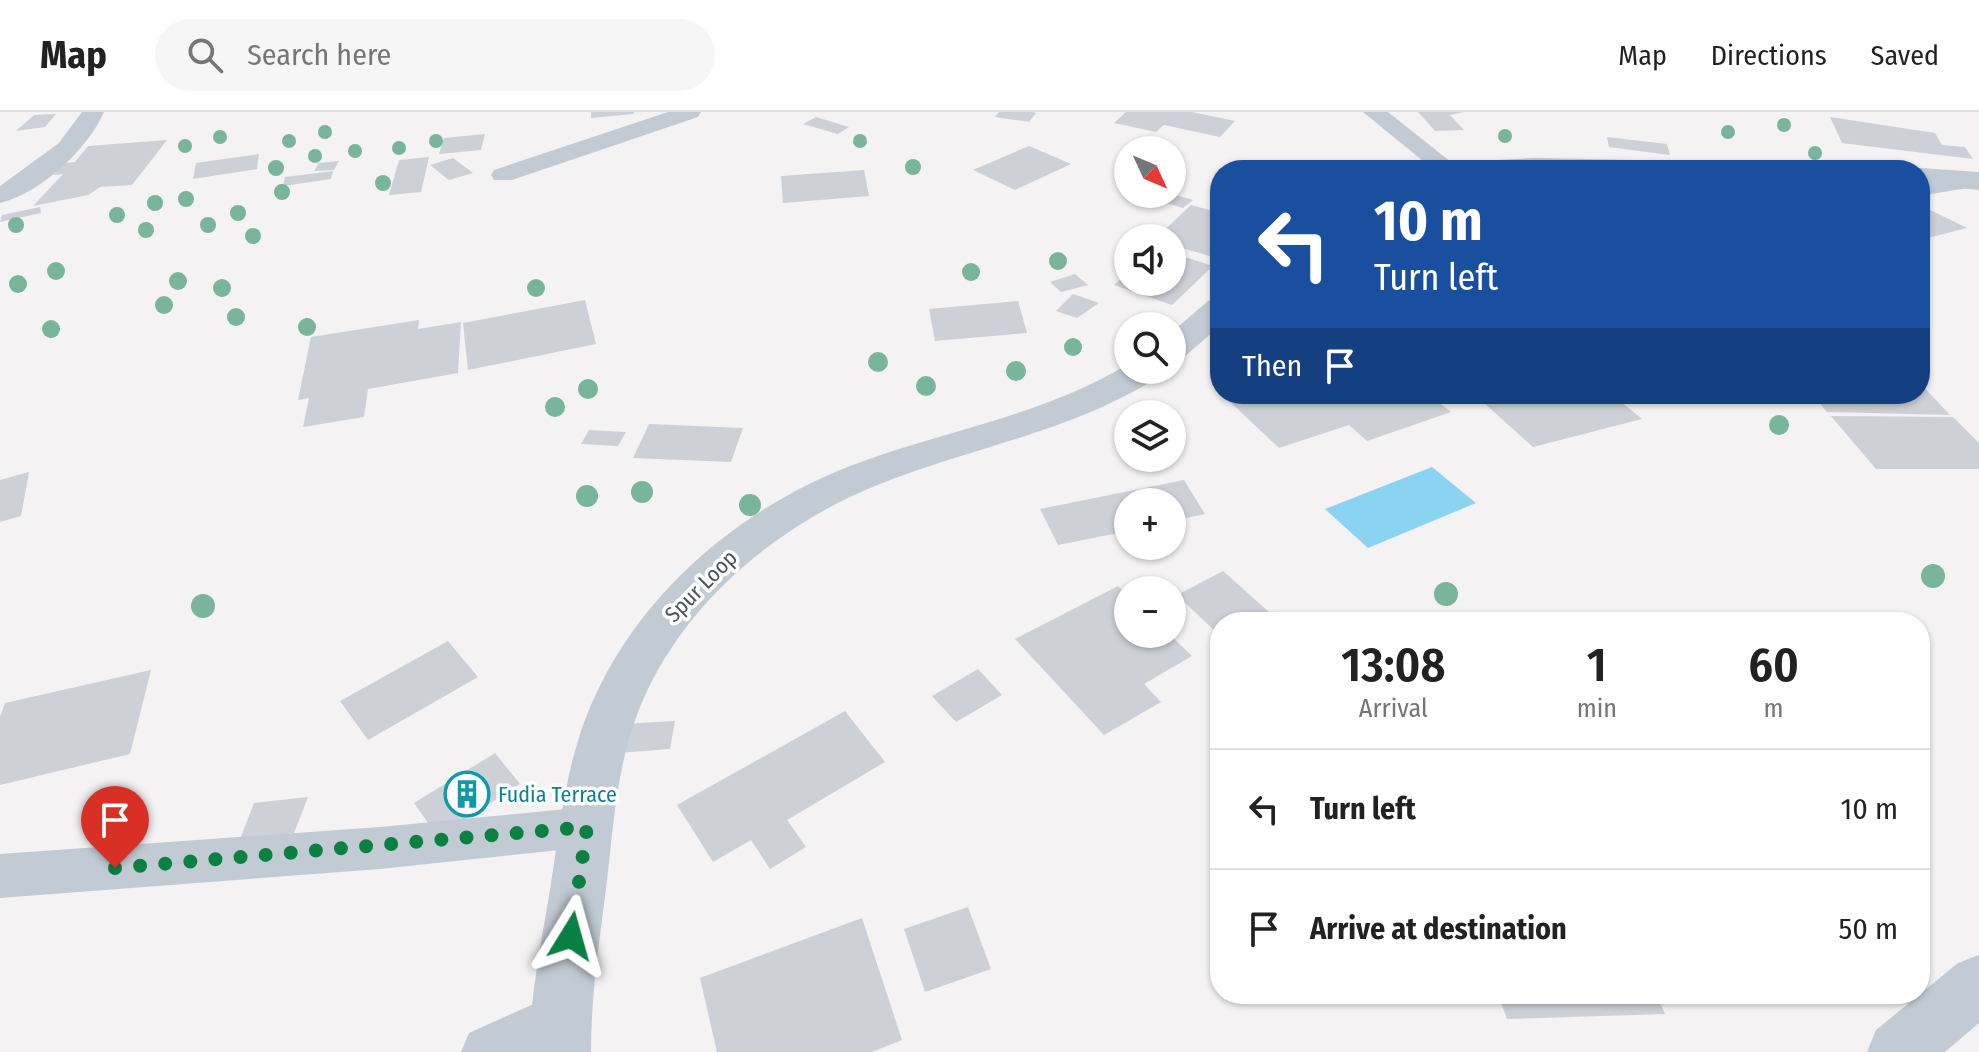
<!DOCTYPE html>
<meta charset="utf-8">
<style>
body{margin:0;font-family:"Fira Sans Condensed",sans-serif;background:#f6f6f6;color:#222;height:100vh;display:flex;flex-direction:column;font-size:30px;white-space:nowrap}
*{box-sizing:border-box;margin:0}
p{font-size:26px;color:#767676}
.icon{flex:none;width:44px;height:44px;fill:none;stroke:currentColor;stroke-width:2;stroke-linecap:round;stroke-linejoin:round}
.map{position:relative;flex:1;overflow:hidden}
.sheet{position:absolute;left:1210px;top:500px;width:720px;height:392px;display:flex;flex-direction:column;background:#fff;border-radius:32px;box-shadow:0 2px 6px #0004}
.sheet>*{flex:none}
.top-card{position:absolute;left:1210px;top:48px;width:720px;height:244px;border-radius:32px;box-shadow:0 2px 6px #0004;background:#1a4fa0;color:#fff;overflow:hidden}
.needle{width:52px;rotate:134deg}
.buttons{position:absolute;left:1114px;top:24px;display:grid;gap:16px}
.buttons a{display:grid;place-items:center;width:72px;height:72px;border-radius:50%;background:#fff;box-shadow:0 2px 6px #0004;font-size:40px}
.pin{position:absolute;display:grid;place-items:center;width:68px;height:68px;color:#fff;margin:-82px -34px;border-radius:50% 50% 50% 0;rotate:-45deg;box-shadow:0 0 8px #0007}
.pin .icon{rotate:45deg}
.me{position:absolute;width:88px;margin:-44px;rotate:8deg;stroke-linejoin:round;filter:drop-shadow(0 0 6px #0008)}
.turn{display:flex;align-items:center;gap:28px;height:168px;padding:0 32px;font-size:36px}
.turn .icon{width:104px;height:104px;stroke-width:2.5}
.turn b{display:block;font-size:56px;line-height:68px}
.then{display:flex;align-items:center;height:76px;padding:0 32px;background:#0003;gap:16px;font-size:30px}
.eta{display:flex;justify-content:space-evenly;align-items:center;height:136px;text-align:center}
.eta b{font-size:48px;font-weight:600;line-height:56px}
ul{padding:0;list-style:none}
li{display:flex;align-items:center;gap:24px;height:120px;padding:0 32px;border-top:2px solid #e0e0e0}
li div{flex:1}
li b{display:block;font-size:30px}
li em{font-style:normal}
header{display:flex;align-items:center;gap:48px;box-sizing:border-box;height:112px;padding:0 40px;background:#fff;border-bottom:2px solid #e0e0e0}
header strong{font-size:38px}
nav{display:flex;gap:44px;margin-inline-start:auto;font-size:28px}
.search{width:560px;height:72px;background:#f6f6f6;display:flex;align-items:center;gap:20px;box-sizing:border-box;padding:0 28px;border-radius:44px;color:#767676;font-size:30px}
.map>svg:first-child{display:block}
.water{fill:#8ad4f2}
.building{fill:#cdd0d6}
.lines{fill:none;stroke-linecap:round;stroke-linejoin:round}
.minor{fill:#c2cbd4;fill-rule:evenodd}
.tertiary{fill:#c2cbd4;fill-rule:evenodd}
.tree{fill:#78b59b}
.route{stroke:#0b8043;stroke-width:14;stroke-dasharray:0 25.2}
.labels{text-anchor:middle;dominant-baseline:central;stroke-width:7;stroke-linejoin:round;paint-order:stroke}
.street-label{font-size:22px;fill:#485361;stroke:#fff}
.culture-label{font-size:22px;fill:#0d838f;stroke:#fff;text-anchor:start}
</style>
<header>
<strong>Map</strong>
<div class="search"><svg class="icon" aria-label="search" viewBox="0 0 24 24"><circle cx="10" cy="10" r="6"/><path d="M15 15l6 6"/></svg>Search here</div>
<nav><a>Map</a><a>Directions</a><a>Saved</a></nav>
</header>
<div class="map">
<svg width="1979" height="940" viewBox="0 0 1979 940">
<rect width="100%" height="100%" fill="#f4f2f2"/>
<path class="water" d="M1432,355L1476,391L1368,436L1325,397Z"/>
<path class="building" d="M591,0H634V2L591,6Z
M999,0H1032L1036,1L1029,10L995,5Z
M1126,0H1192L1235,9L1220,25L1164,13L1156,20L1114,11Z
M1418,0H1464L1450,3L1464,18L1435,19Z
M56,2L45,15L16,19L34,3Z
M816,5L849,15L838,22L803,12Z
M1830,5L1935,21L1942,33L1965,35L1973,47L1842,31Z
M485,22L481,38L439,42L444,26Z
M1607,25L1667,32L1670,43L1609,35Z
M167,28L132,73L100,75L88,83L33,94L63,62L53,63L64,51L75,50L88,34Z
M1029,34L1071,52L1015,78L973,58Z
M259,42L257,57L193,67L196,51Z
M429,45L421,80L389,83L399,48Z
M453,46L473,61L449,68L430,53Z
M339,49L334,58L314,59L319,51Z
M864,58L869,84L783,91L781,64Z
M333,59L331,67L283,74L285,65Z
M1150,82H1172L1193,88L1183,96L1146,85Z
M1191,93L1220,101V147L1172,133V126H1156Z
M1920,93L1967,116L1920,128Z
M40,95L41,101L0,110L2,103Z
M1172,141L1213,154L1172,193L1114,173L1128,160V170H1172Z
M1075,162L1088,173L1061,180L1050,170Z
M1073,182L1099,191L1077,206L1056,199Z
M585,188L596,232L468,258L463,211Z
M1018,189L1027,221L935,229L929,197Z
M419,208L418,217L461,210L458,261L368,277L364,305L303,315L309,286L298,288L311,225Z
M1920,271L1950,303L1827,300L1812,282H1920Z
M1231,282H1428L1451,300L1367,329L1349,313L1279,336L1224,284Z
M1459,282H1496V283L1467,290Z
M1518,282H1530L1541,292L1572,284L1569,282H1611L1642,307L1533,335L1484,291Z
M1831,304L1953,305L1979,331V357H1876Z
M649,312L743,316L731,350L633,346Z
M589,318L626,320L618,334L581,332Z
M29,360L21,404L0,410V368Z
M1184,368L1205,402L1172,409V390H1128V419L1058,433L1040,397Z
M1223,459L1269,500L1252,510H1220V524L1177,483Z
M1118,474L1128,484V522H1169L1192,544L1144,572L1161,590L1104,623L1015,527Z
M448,529L478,565L368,628L340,589Z
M978,557L1002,583L956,610L932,584Z
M151,558L130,642L0,673V605L5,591Z
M845,599L885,650L787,708L806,735L770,757L751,728L713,750L677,693Z
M675,609L670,637L617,641L623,612Z
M495,641L520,672L438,725L414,691Z
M308,685L294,721L240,727L254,691Z
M968,795L991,857L925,880L904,817Z
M862,806L902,928L872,940H717L700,866Z
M1498,882H1656L1665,902L1507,907Z"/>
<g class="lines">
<path class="minor" d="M82,0H104C87,38 41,81 0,91V74L59,31Z
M668,0H701L698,5L512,68H494L491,63L494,58Z
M1363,0H1388L1461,58H1434Z
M1972,61L1979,62V74L1920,84V70Z
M587,695L603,701L610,715L603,729L587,735L380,757L0,786V742L380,715Z
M560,880L579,887L586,906L579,925L547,940H461L469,921Z"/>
<path class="tertiary" d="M1535,46L1734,50L1744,52L1748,58H1444L1448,52L1458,50Z
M1920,56L1979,60V78L1920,72V58H1910Z
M1220,186V214L1184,245L1172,248V220L1208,189Z
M1128,252V258H1162L1157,266C1068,321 975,334 880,372C768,416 663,508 629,627C615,676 612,727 606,777C599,831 591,885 591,940H529C530,885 541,832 550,778C558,728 563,677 578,629C618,500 727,402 850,354C943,318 1041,305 1128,252Z
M1979,843V911L1945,940H1867L1876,918L1958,851Z"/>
</g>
<g class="tree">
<circle cx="1784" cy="13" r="7"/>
<circle cx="325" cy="20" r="7"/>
<circle cx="1728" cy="20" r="7"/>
<circle cx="1505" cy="24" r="7"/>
<circle cx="220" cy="25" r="7"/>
<circle cx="289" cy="29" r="7"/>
<circle cx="436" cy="29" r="7"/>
<circle cx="860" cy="29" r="7"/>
<circle cx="185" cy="34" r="7"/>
<circle cx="399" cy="36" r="7"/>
<circle cx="355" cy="39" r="7"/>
<circle cx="1815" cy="41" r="7"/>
<circle cx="315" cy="44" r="7"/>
<circle cx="913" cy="55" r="8"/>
<circle cx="276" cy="56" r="8"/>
<circle cx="383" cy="71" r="8"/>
<circle cx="282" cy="80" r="8"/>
<circle cx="186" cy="87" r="8"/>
<circle cx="155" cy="91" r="8"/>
<circle cx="238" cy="101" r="8"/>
<circle cx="117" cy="103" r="8"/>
<circle cx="16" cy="113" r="8"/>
<circle cx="208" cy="113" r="8"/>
<circle cx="146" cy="118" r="8"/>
<circle cx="253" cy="124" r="8"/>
<circle cx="1058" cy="149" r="9"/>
<circle cx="56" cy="159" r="9"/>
<circle cx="971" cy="160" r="9"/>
<circle cx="178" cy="169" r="9"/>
<circle cx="18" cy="172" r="9"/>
<circle cx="222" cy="176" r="9"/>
<circle cx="536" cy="176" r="9"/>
<circle cx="164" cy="193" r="9"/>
<circle cx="236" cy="205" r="9"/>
<circle cx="307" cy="215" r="9"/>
<circle cx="51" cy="217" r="9"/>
<circle cx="1073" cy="235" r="9"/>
<circle cx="878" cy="250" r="10"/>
<circle cx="1016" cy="259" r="10"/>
<circle cx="926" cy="274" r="10"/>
<circle cx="588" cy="277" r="10"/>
<circle cx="555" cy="295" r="10"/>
<circle cx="1779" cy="313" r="10"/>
<circle cx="642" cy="380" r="11"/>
<circle cx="587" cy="384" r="11"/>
<circle cx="750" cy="393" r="11"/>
<circle cx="1933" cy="464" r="12"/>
<circle cx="1446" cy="482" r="12"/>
<circle cx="203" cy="494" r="12"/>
</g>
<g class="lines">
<path class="route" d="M115,756L587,715L571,824"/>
</g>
<defs>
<g id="building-ring" transform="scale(2.3)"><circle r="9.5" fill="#fff" stroke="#0f9aa8" stroke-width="1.5"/><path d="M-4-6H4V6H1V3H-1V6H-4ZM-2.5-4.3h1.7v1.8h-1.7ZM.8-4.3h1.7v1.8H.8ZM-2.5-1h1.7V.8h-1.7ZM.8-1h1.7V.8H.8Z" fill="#0f9aa8"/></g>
</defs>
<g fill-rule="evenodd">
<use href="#building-ring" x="467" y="682"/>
</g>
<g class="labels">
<g class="street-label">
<text transform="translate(701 474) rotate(-45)">Spur Loop</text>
</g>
<g class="culture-label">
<text x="498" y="682">Fudia Terrace</text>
</g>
</g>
</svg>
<div class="buttons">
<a><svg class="needle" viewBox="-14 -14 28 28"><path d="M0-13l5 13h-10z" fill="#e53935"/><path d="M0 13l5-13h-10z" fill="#767676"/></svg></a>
<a><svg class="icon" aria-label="sound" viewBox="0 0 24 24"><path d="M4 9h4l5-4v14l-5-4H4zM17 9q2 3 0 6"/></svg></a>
<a><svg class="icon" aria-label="search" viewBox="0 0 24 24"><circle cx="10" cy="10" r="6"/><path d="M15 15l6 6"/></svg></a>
<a><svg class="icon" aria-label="layers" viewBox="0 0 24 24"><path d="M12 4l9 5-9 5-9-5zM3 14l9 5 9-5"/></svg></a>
<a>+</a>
<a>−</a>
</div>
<div class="pin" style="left:115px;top:756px;background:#d93025"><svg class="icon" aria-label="arrive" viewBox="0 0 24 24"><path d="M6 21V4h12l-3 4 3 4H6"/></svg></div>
<svg class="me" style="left:571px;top:824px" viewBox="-20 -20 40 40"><path d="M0-17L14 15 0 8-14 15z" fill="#0b8043" stroke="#fff" stroke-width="4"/></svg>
<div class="top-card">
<div class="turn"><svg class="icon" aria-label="left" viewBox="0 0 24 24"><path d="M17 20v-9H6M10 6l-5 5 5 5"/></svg><div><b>10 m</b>Turn left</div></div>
<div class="then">Then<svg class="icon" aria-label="arrive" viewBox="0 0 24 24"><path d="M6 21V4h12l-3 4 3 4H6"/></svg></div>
</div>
<section class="sheet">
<div class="eta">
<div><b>13:08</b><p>Arrival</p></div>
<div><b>1</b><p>min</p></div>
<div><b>60</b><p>m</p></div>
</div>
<ul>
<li><svg class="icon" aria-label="left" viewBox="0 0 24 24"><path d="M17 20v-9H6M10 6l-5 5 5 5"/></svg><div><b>Turn left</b></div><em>10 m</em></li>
<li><svg class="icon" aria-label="arrive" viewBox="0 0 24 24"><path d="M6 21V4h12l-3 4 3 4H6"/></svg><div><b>Arrive at destination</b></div><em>50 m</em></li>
</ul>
</section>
</div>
